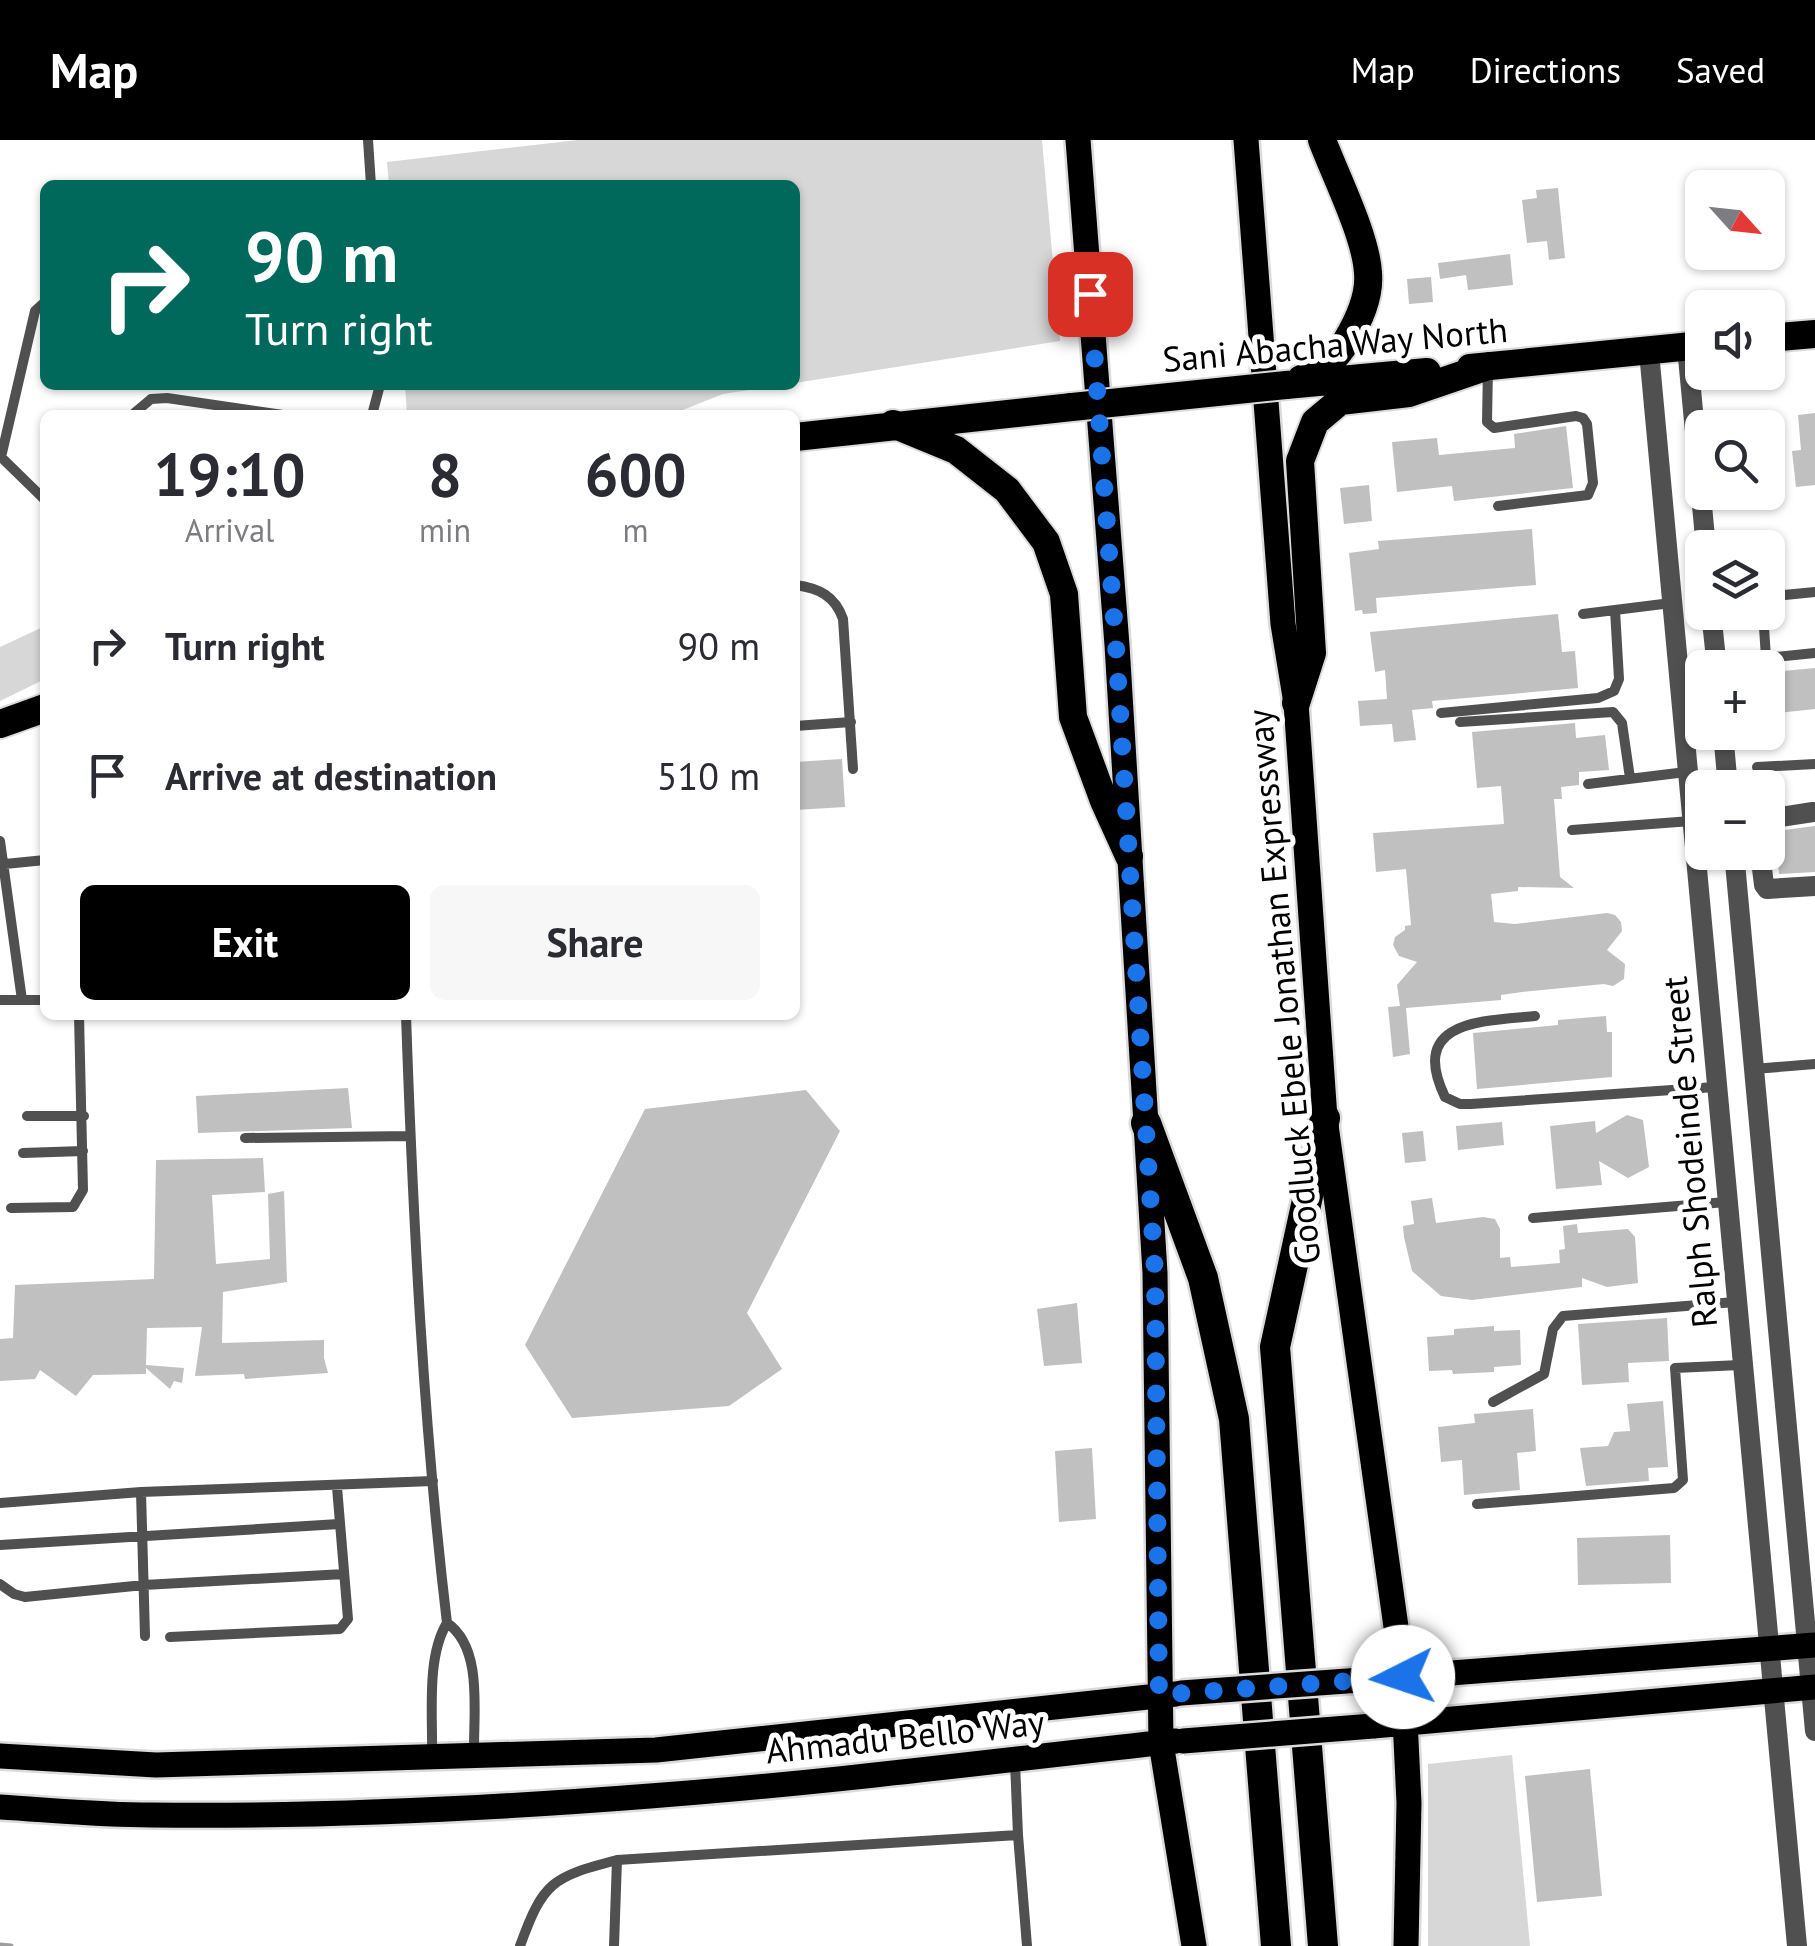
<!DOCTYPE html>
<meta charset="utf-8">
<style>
body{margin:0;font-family:"PT Sans",sans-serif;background:#f7f7f7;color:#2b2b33;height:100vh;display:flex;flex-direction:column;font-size:38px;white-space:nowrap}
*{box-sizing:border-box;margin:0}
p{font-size:32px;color:#7c7c81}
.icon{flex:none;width:55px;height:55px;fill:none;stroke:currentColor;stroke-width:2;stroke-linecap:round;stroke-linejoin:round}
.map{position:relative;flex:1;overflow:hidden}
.side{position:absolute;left:40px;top:270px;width:760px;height:610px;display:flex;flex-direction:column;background:#fff;border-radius:15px;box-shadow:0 2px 8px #0004}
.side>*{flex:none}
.guide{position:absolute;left:40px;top:40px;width:760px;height:210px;border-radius:15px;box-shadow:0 2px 8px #0004;background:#00695c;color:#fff;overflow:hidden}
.needle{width:65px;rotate:117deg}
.fabs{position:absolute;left:1685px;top:30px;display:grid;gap:20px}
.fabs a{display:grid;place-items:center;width:100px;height:100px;border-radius:15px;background:#fff;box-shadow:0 2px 8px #0004;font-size:50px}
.pin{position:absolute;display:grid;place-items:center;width:85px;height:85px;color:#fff;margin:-42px;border-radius:20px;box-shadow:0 5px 15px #0006}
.me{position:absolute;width:110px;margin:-55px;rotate:266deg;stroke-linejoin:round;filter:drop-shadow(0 0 8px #0008)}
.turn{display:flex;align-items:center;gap:35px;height:210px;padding:0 40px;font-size:45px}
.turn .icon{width:130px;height:130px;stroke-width:2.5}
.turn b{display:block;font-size:70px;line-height:85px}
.eta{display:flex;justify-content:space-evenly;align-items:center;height:170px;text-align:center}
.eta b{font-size:60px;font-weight:600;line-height:70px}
.primary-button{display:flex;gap:20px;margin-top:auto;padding:20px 40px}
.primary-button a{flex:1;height:115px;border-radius:15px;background:#000;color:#fff;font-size:40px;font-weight:600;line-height:115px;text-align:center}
.primary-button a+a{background:#f7f7f7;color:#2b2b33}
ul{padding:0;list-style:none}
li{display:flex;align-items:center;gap:30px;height:130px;padding:0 40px}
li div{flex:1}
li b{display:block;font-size:38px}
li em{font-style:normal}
header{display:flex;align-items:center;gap:60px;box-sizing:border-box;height:140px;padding:0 50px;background:#000;color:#fff}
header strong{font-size:48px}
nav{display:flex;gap:55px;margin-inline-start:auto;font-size:35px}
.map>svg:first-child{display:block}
.green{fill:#d7d7d7}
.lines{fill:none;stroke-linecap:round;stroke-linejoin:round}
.stream{stroke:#9e9e9e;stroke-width:5}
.building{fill:#c0c0c0}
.primary-casing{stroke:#dbdbdb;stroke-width:30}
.trunk-casing{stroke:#dbdbdb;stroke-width:32}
.motorway-casing{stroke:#dbdbdb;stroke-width:35}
.service{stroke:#505050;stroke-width:10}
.minor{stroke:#505050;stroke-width:20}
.tertiary{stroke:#505050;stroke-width:20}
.primary{stroke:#000;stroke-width:25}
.trunk{stroke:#000;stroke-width:28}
.motorway{stroke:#000;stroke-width:30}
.primary-bridge-casing{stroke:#dbdbdb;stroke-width:30;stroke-linecap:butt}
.trunk-bridge-casing{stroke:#dbdbdb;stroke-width:32;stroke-linecap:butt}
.primary-bridge{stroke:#000;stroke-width:25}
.trunk-bridge{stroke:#000;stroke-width:28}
.route{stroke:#1a73e8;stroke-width:18;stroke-dasharray:0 32.4}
.labels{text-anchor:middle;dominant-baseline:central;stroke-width:10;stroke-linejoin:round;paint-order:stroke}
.street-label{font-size:35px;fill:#000;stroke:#fff}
</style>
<header>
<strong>Map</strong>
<nav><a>Map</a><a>Directions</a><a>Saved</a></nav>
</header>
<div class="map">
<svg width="1815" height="1806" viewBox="0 0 1815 1806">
<rect width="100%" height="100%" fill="#fff"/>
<path class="green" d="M578,0H1042L1060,201L795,243V45H389L387,22Z
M405,245H781L723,254L670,275H407Z
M45,486V539L0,561V507Z
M1512,1615L1530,1806H1428V1624Z"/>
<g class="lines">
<path class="stream" d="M0,1805L11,1806"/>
</g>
<path class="building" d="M1558,48L1565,118L1549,120L1547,101L1527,103L1522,60L1537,58L1536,50Z
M1510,114L1513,145L1468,150L1466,135L1440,139L1438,123Z
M1431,137L1433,162L1409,164L1407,139Z
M1815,273V345L1796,347L1792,311L1801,310L1798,275Z
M1566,286L1573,348L1454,361L1452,346L1397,352L1392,302L1437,298L1439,315L1515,308L1514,294Z
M1369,345L1372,381L1344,384L1340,348Z
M1532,389L1536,445L1376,458L1377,473L1363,474L1362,470L1355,471L1349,413L1379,409L1378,401Z
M1558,474L1562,512L1575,511L1578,548L1432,561L1433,568L1412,570L1416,600L1394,602L1392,584L1360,586L1358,561L1387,559L1385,530L1375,532L1370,492Z
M1815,528V569L1777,573L1769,546L1774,545L1773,532Z
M1575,583L1576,598L1605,595L1609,630L1579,632V645L1561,647L1562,659H1554L1560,737L1574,748L1518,747V751L1491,754L1494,782L1515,784L1607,773L1615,775L1621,782L1622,791L1607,810L1625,824L1624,839L1613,846L1604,844L1522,852L1501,855V860L1406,868L1410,914L1393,917L1388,867L1400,866L1397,845L1417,822L1399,816L1393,805L1395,797L1405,790V786L1411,785L1406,729L1376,732L1373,693L1504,684L1501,646L1477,648L1472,592Z
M842,619L845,667L795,670V622Z
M1815,686V732L1779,734L1776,703L1768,701V692Z
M1606,876L1607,892H1612V937L1477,949L1473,893L1558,885V880Z
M348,948L352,988L198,993L196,956Z
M806,950L840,991L747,1173L782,1229L729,1266L572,1278L525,1205L645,969Z
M1627,975L1643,980L1649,1027L1628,1038L1599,1021L1602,1045L1556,1049L1550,986L1595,981L1596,993Z
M1502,982L1504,1005L1458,1010L1456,986Z
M1423,991L1426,1021L1405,1023L1402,993Z
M263,1018L265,1052L212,1055L216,1124L270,1119L268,1054L284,1051L287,1142L223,1152L222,1203L324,1200V1218L328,1233L245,1239L244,1234L195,1236L202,1187L147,1188L146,1225L184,1228L182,1243L174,1241L170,1249L146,1228V1234L93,1235L76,1256L40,1230L35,1239L0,1241V1199L13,1198L15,1145L154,1139L156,1020Z
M1432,1058L1436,1083L1483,1077L1495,1079L1500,1089V1118L1510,1117L1511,1127L1560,1123L1559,1110L1565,1109L1563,1086L1577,1084L1578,1093L1628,1089L1635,1097L1638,1143L1607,1147L1582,1138V1147L1472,1160L1441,1156L1412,1131L1404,1097L1403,1086L1414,1084L1411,1061Z
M1077,1163L1082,1223L1044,1226L1037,1169Z
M1667,1178L1669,1221L1628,1223L1629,1242L1582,1245L1578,1184Z
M1494,1186V1191L1520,1190L1521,1225L1494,1227V1232L1453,1234L1452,1230L1429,1231L1427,1197L1454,1195V1189Z
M1663,1261L1668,1327L1648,1328L1649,1341L1586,1346L1580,1308L1608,1306L1614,1292L1630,1291L1627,1264Z
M1533,1269L1536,1311L1517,1313L1520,1350L1464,1355L1462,1320L1441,1322L1438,1287L1475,1283L1474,1274Z
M1092,1308L1096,1379L1059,1382L1055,1311Z
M1670,1395L1671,1443L1578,1445L1577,1398Z
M1590,1629L1602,1756L1537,1762L1525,1636Z"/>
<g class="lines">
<g class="primary-casing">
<path id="primary" d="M1078,0L1117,505L1155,1133L1161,1603L1194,1806
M1246,0L1283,484L1296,563L1325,978L1403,1537L1409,1663L1406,1806
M1386,1538L1815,1505
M1373,1586L1815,1547
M0,1616L156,1625L656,1610L1176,1554
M0,1667C50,1670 101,1675 151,1675C317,1677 484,1669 650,1656C826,1643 1001,1620 1176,1601"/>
</g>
<g class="trunk-casing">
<path id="trunk" d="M1768,198L1815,194
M1470,228L1702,205
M1301,239C1322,232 1336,219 1347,200C1359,180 1370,157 1368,133C1366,96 1336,37 1322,0
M1286,245L1427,232
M893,284L956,310L1007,350L1046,402L1064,454L1073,577L1104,661L1129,716
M795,297L1072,267
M1296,563L1312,513L1300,321L1315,282L1340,261L1409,253L1488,226
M0,584L45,568"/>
</g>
<g class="motorway-casing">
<path id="motorway" d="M1146,983L1203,1138L1234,1279L1276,1806
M1323,1806L1275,1207L1325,978"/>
</g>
<path class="service" d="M368,0L371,45
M45,162L35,171L1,317L45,360
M1488,227L1487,282L1494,288L1576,276L1583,278L1587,284L1593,343L1588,355L1498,366
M132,275L151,259L167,258L283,275
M372,275L380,245
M795,445C819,448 835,456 843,479L853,629
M1768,462L1774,456L1815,452
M1763,472L1766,518L1815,513
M1583,474L1671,463
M1713,486L1763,479
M1716,523L1766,518
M1441,573L1598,558L1614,551L1619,539L1615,470
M1460,582L1613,572L1622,583L1630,638
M795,586L851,582
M1757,627L1815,624
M1588,644L1686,632
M1572,690L1691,681
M0,701L22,860H0
M5,724L45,720
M22,860H45
M406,875C413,1077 423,1282 447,1483C484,1508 473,1575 474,1616
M1535,876C1482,881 1408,880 1445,957L1460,964H1471L1715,947
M1754,929L1815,924
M27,976H84
M245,998L410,996
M23,1013L83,1011
M11,1068L73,1067L83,1050L79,875
M1533,1078L1726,1062
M1493,1262L1544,1234L1553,1189L1563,1176L1735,1162
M141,1352L145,1496
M0,1363L141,1352L433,1341
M1477,1364L1674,1348L1683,1340L1675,1228L1740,1225
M0,1405L339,1384
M0,1444L14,1454L25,1457L144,1445L344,1434
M170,1497L340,1489L348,1479L337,1347
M432,1616C433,1576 426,1517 447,1483
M1018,1695L1027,1806
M520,1806C543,1742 552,1737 617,1720L1018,1695L1015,1622
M614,1806L617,1720"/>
<path class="minor" d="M1768,679L1813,672
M1760,712L1764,745L1767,749L1815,746"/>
<path class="tertiary" d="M1687,207L1706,408
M1649,212L1797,1806
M1711,472L1717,528
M1723,592L1728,648
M1734,712L1815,1591"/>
<use href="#primary" class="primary"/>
<use href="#trunk" class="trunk"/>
<use href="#motorway" class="motorway"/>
<g class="primary-bridge-casing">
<path id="primary-bridge" d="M1181,1553L1375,1539
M1183,1601L1373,1586"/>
</g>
<g class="trunk-bridge-casing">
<path id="trunk-bridge" d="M1072,267L1286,245"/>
</g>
<use href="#primary-bridge" class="primary-bridge"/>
<use href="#trunk-bridge" class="trunk-bridge"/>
</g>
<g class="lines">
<path class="route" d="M1090,154L1116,506L1155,1133L1159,1555L1403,1537"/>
</g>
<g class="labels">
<g class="street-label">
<text transform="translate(1335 204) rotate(-5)">Sani Abacha Way North</text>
<text transform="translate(1283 847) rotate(-95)">Goodluck Ebele Jonathan Expressway</text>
<text transform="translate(1689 1012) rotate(-95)">Ralph Shodeinde Street</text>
<text transform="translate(905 1596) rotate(-6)">Ahmadu Bello Way</text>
</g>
</g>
</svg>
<div class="fabs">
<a><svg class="needle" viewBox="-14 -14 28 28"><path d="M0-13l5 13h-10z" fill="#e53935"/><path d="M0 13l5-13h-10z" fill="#7c7c81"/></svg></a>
<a><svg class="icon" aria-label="sound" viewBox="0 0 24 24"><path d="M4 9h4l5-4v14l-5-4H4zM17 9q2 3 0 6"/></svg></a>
<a><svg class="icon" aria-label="search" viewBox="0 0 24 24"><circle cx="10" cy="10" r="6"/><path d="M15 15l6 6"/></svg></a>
<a><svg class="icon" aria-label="layers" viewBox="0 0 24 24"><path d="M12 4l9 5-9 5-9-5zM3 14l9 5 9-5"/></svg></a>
<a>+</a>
<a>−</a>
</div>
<div class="pin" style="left:1090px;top:154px;background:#d93025"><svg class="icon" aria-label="arrive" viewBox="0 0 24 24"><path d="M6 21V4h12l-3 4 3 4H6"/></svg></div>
<svg class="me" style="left:1403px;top:1537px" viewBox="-20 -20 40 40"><circle r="19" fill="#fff"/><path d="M0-13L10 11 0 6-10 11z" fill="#1a73e8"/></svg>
<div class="guide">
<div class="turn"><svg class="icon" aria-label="right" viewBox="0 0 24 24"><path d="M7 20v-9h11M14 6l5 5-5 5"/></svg><div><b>90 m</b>Turn right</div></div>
</div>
<section class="side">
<div class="eta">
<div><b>19:10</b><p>Arrival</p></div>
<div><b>8</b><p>min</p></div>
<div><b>600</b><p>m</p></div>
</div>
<ul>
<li><svg class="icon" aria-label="right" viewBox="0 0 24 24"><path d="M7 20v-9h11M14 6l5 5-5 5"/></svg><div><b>Turn right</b></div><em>90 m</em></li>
<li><svg class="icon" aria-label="arrive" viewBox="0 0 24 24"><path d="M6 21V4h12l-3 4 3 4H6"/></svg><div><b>Arrive at destination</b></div><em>510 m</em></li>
</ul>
<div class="primary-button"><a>Exit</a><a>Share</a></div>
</section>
</div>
